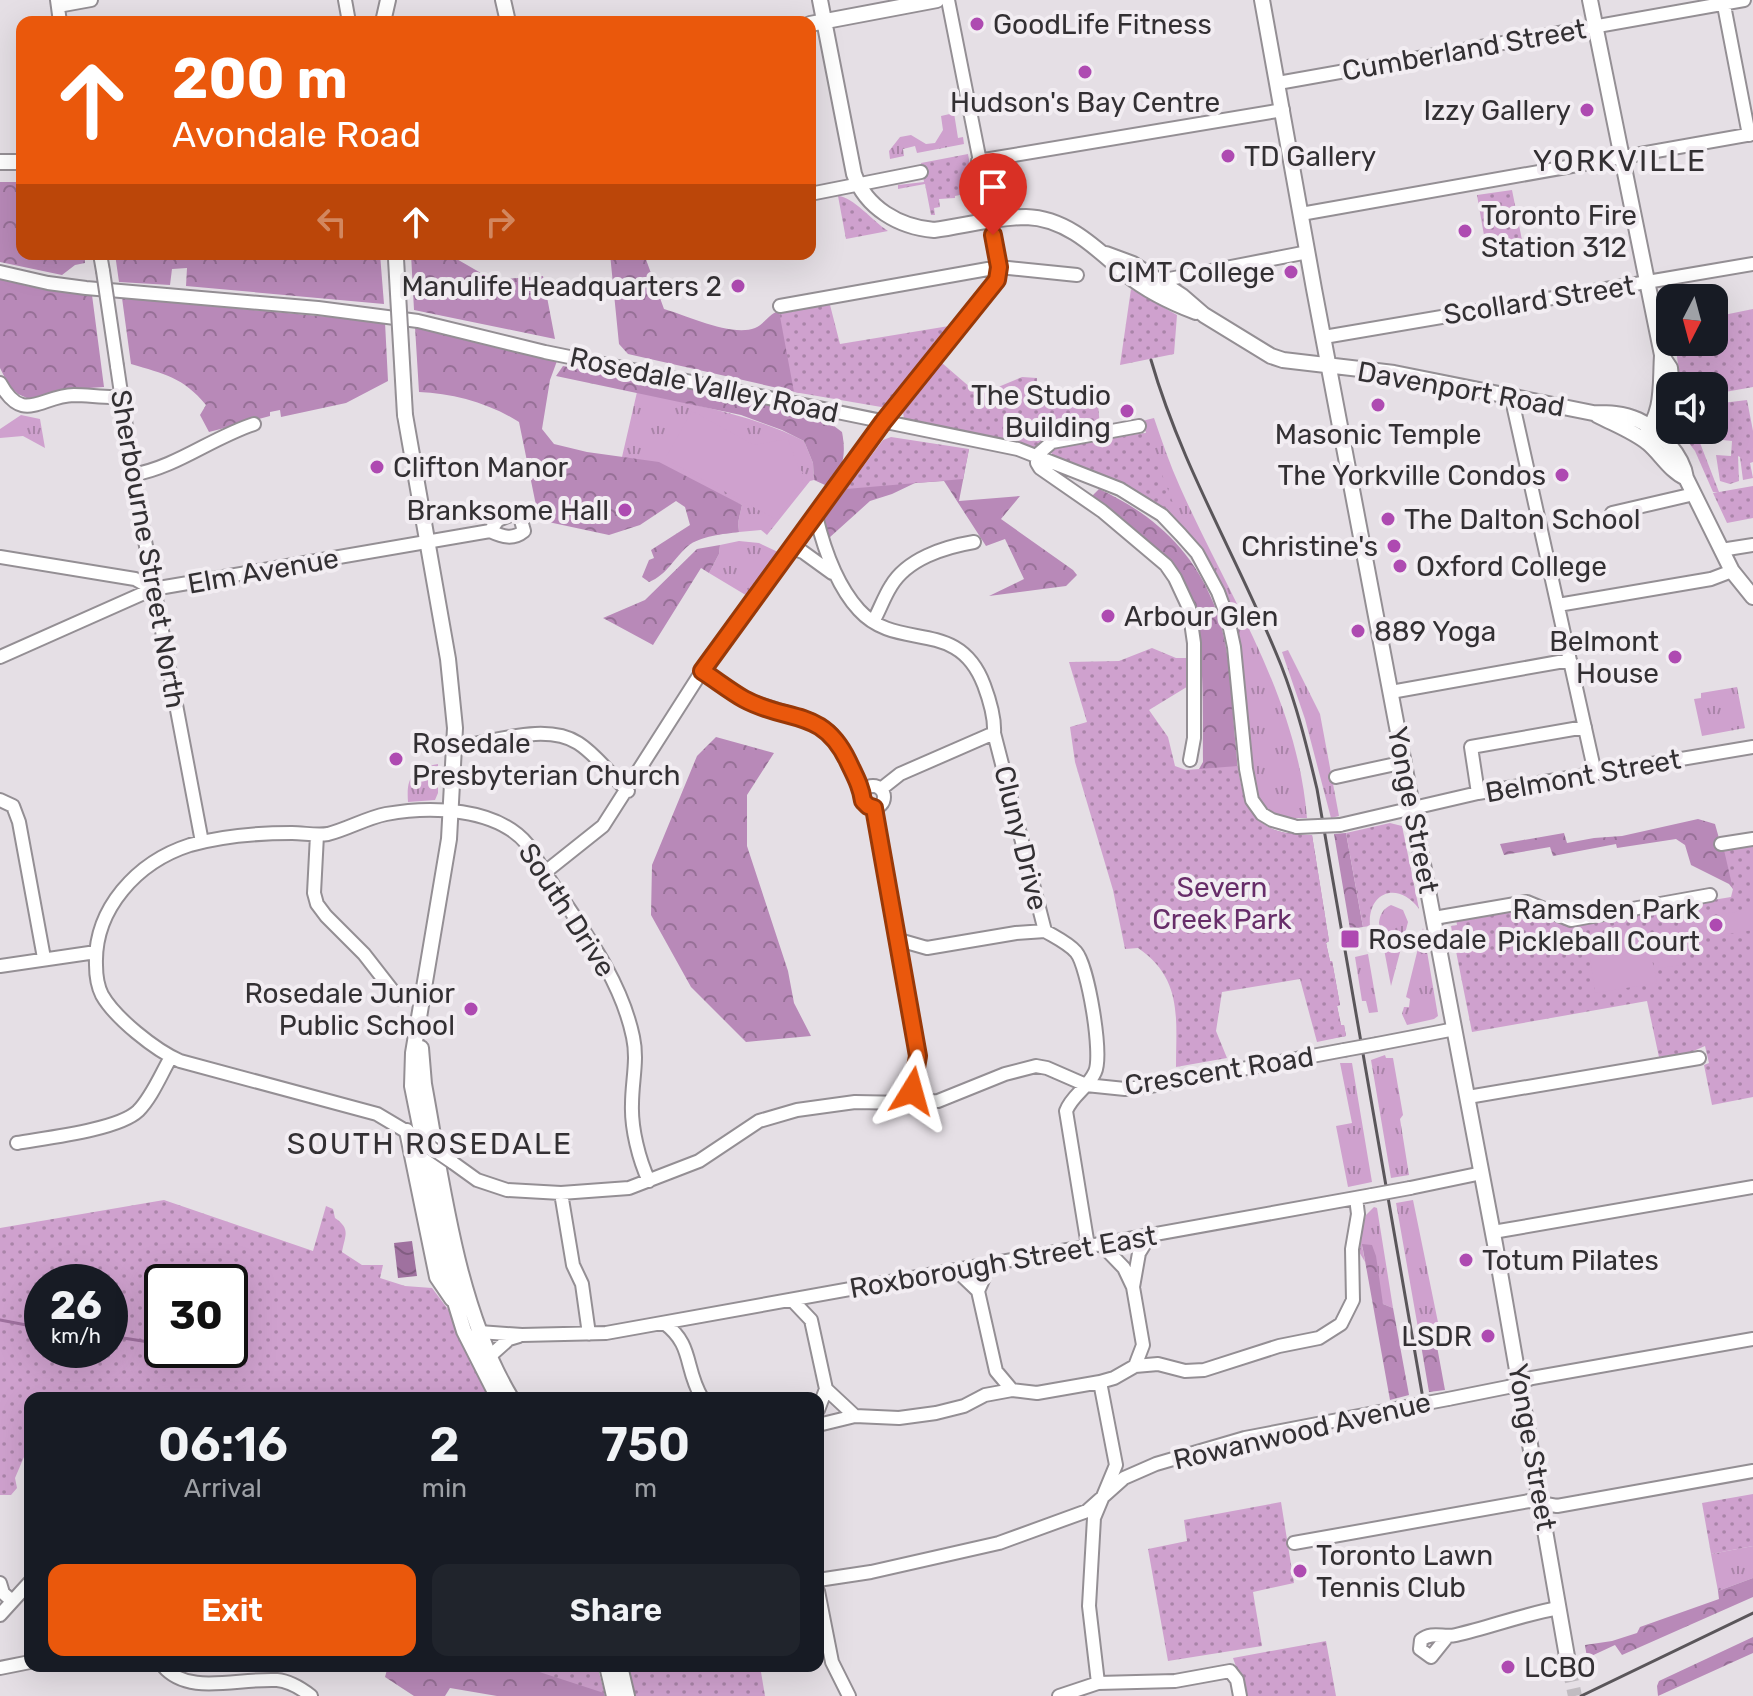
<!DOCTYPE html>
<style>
body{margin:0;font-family:Rubik,sans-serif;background:#20242c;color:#f1f3f6;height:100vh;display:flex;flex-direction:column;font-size:30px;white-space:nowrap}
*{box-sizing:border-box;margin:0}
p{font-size:26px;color:#9ea1a6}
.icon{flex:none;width:44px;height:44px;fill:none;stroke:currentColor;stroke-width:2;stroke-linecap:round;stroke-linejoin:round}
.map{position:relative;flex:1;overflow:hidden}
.side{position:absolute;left:24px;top:1392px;width:800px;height:280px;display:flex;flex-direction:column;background:#171b24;border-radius:16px;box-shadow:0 8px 32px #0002}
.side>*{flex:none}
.hud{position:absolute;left:16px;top:16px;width:800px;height:244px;border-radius:16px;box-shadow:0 8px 32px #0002;background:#ea580c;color:#fff;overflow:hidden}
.needle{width:52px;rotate:186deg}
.controls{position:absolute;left:1656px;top:284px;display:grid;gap:16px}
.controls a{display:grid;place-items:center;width:72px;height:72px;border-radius:16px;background:#171b24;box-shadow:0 8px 32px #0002;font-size:40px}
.speed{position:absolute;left:24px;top:1264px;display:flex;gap:16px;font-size:40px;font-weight:700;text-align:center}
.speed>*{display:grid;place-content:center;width:104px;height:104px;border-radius:50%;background:#171b24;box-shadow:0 8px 32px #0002;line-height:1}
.speed small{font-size:20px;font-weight:400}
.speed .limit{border:4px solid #111;border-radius:12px;background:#fff;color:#111}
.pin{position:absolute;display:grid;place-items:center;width:68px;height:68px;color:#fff;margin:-82px -34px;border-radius:50% 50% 50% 0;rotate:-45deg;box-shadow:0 0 8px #0007}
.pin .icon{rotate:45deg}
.me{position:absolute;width:88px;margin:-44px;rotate:8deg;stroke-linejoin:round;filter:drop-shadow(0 0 6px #0008)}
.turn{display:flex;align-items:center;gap:28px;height:168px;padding:0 24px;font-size:36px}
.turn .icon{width:104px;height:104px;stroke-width:2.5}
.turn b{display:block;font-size:56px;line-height:68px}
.lanes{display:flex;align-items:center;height:76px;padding:0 24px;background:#0003;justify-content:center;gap:40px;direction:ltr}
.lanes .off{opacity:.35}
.eta{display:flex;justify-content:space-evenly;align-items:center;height:136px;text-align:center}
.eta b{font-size:48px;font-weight:600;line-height:56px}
.action{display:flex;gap:16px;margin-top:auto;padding:16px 24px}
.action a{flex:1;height:92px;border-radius:16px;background:#ea580c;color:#fff;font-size:32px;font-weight:600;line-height:92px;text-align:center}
.action a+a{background:#20242c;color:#f1f3f6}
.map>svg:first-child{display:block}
.grass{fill:url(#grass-tufts)}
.forest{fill:url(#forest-crowns)}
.park{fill:url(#park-dots);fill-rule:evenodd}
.pitch{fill:#cfa1ce}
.water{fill:url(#water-waves)}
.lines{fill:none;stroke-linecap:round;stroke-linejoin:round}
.stream{stroke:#9f719f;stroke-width:3}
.major-tunnel{stroke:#c1bcc1;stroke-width:14;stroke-dasharray:14 7;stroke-linecap:butt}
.minor-casing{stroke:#948f94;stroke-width:16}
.major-casing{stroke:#948f94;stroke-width:18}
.minor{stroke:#fff;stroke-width:12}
.major{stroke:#fff;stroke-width:14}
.rail{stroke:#5a565a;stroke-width:3}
.minor-bridge-casing{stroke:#948f94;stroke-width:16;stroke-linecap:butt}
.major-bridge-casing{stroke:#948f94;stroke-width:18;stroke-linecap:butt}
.minor-bridge{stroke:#fff;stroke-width:12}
.major-bridge{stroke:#fff;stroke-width:14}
.route-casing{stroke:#983908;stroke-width:20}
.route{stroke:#ea580c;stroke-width:14}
.poi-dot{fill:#ae4ab1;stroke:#f2edf2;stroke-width:3}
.labels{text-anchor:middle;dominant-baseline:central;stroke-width:8;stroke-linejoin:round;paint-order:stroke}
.poi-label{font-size:28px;fill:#333033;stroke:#f2edf2;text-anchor:start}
.street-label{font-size:28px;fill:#333033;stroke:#f2edf2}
.park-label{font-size:28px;fill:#672d69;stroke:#f2edf2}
.neighbourhood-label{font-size:30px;letter-spacing:2px;fill:#333033;stroke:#f2edf2}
</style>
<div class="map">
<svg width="1753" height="1696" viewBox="0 0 1753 1696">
<defs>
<pattern id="grass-tufts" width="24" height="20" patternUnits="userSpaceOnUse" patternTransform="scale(2)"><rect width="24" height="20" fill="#cfa1ce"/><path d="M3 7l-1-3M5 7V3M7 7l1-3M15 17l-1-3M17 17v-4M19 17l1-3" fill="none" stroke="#a984a8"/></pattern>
<pattern id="forest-crowns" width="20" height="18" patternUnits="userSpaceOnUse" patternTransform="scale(2)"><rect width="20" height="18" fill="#b889b8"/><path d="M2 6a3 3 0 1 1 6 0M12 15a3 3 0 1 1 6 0" fill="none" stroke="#967096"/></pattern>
<pattern id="park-dots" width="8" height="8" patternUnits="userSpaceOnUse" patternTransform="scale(2)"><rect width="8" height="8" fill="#cfa1ce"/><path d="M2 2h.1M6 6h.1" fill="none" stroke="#a984a8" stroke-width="1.8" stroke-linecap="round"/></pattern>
<pattern id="water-waves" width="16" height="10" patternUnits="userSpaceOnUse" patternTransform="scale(2)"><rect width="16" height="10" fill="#9f719f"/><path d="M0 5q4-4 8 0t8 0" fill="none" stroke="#825d82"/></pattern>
</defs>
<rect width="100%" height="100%" fill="#e5dfe5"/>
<path class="grass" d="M954,113L958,138L963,137L964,144L917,153L915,146L903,149L904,156L890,159L889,151L900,137L911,135L926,144L935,143L943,130L941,116Z
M637,392C694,405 751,414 804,441L813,463L814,480L810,481L767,535L761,530L739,532L738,523L742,505L622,457Z
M21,415L40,419L45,448L23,436L0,438V429Z
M1154,418C1162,441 1170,465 1180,487C1228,595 1297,696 1307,818H1296V821L1271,814L1256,795C1243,746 1248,693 1240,643C1233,599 1199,533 1162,508C1128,485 1089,471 1052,454L1053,448L1146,433L1142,421Z
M739,541L759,543L780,553L749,597L709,573L719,554L720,545Z
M1288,650L1320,714L1339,816L1331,818L1305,719L1282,652Z
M1737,687L1745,728L1702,736L1694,699L1701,698V693Z
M438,764V793L435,800L408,802C406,776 413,769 438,764Z
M1391,905L1403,910L1408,922L1391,986L1379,923C1380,914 1383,909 1391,905Z
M1423,928L1438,1016L1434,1019L1407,1025L1402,1014L1404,1007H1409L1410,999L1406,997Z
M1368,954L1378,1012L1369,1013L1366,1001H1362L1355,957Z
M1385,1055L1386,1058H1393L1403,1115L1400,1119L1409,1175L1391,1178L1371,1060Z
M1340,1063H1352L1372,1182L1348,1187L1336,1126L1352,1123Z
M1413,1200L1441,1337L1436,1341L1421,1345L1396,1203Z
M1374,1207L1377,1208L1393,1308L1383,1304L1362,1245L1365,1262L1358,1250L1360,1235L1366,1215Z
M1753,1546V1578L1718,1591L1711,1554Z"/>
<path class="forest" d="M0,182H22V254H84L85,263L75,265L62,275L0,262Z
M115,254H380L384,304L186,286L187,268L172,269L170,285L119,282Z
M411,254H448L493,280L543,276L555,339L414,310Z
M610,254H644L664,309C688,316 732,337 755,328C765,324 768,314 779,311L800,393L628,354L619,344Z
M0,278L27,286L92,295L104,387L59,390L29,399L18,394L9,386L0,368Z
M122,298L385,322L388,381L346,403L281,417L280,410L270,412V416L209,432L200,415L206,405C183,377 164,374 131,364Z
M415,327L557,361L550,380L542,429L554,444L587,452L659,462L742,505L738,523L739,532C724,534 700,536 688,546C674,558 667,575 649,582L642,577L649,560L654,558L651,550L690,525L685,507L676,501L640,525L609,535L539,520L519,422C491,404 453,393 419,392Z
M563,366L752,400L826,420L842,432C846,453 844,467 831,484L825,485L814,480L813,463L804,441L782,430L741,415L556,376Z
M969,449L959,501L1020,496L1001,519L1073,570L1077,575L1066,586L989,596L1024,579L1005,539L986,546L944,481L915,483L892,494L870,501L829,538L824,519L857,475Z
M1099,489C1151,513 1191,548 1213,602C1232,647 1231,700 1236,748C1238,767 1237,790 1247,808C1261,831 1287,835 1312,835L1329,941L1326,943L1330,961H1332L1340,1005L1337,1006L1341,1025H1344L1346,1036L1328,1039L1314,983L1199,769L1203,762C1202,712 1208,615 1179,574C1157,543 1122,520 1092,496Z
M720,545L719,554L709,573L701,568L653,645L603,618L645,600L697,549Z
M716,737L774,753L747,795V846L788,971L794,1003L811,1036L746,1042L691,987L651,915L652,865L697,756Z
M1698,819L1715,824L1722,849L1743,847L1733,889L1729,884L1691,865L1685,845L1676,839L1617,848L1616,844L1553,856L1550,847L1504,855L1500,844L1564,833L1567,843L1594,838L1622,836Z
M1346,833L1363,927L1350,929L1334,834Z
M1362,1244L1372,1245L1376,1256L1383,1304L1393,1308L1409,1395L1390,1400Z
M1436,1341L1445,1390L1429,1392L1421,1345Z
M1753,1578V1597L1622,1655L1615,1645L1587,1658L1585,1645L1612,1641L1637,1633L1640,1627L1719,1599L1718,1591Z
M1753,1637V1653L1658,1696L1657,1686L1659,1681Z
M388,1666H597L605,1696H497L450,1688L445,1696H414L385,1677Z"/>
<path class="park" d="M968,154L975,192L955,196V198L939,199L940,207L934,208L935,215H931L925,184L898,189V185L924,182L921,163Z
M1512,190L1522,240L1486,247L1477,195Z
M838,196C852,196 874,222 888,231L846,239Z
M1131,289L1177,315L1174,354L1120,365Z
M829,301L840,344L949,326L952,328L887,408L794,392L779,311L793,312L801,307Z
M1753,309V387L1714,394V386H1681L1675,342H1714V317Z
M942,363L979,395L1022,377L1037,378L1036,399L1097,390L1100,428L1045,440L1035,448L904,420L903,411Z
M1747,400L1753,431V462L1750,463L1753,478L1743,480L1740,457L1738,456L1739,481L1730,484L1720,481L1716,455L1731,456L1732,441L1713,439L1708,430H1714V404Z
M1679,430H1695L1719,492L1753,486V518L1727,523L1713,493L1718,492H1713L1695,451Z
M1146,433L1173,503L1166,510L1133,489L1052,454L1050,451L1053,448Z
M891,437L969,449L963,479L846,489L883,440Z
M1152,648L1176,658H1189L1190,685L1149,710L1168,737L1175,766L1186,770L1238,766C1244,814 1259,836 1312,835L1329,941L1326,943L1330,961H1332L1340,1005L1337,1006L1341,1025H1344L1346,1036L1317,1042L1300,979L1222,992L1216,1031L1227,1058L1176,1067C1176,1018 1183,979 1138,948L1125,949L1113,890L1075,762L1070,727L1087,722L1069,662L1119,661Z
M1390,823L1402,826L1419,909C1399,881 1367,891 1370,926L1363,927L1346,833Z
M1753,845V1097L1712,1105L1704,1065L1709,1063L1705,1046L1691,1052L1659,1057L1647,1001L1472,1032L1451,926L1457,925L1456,919C1478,915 1505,906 1526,909C1542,911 1552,924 1568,924L1731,897L1733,889L1724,850Z
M164,1200L313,1251L326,1206L333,1209L335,1218C351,1229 345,1235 342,1252L362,1265H383L380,1278L405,1286L432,1288L450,1312L491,1398H30V1455L24,1457L15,1478L17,1488L11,1495H0V1228ZM42,1282H110V1350H42ZM162,1282H230V1350H162Z
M1753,1494V1546L1711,1554L1702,1503Z
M1281,1502L1294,1583L1253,1592L1262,1646L1168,1661L1148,1549L1187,1541L1184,1520Z
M1326,1641L1336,1696H1246L1233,1658Z
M521,1666H597L604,1693Z
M628,1666H760L765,1696H635Z"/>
<path class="pitch" d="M692,411L754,445L788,439L799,469L803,472L801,477L804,485L795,488L777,520L665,459Z
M1753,909V930L1682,941L1679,921Z
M1675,928L1681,965L1659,968L1653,932Z
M1609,932C1647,933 1651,949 1657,983L1595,993L1587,936Z"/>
<path class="water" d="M412,1241L417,1276L398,1278L394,1243Z"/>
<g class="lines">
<path class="stream" d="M0,1320L42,1328
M110,1336L162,1344
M199,1350L236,1357"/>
<path class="major-tunnel" d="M1569,1668L1575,1696"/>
<g class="minor-casing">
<path id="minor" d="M57,0L60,22
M345,0L349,22
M1723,0L1749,135
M58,6L91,0
M1278,83L1744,0
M978,161L1283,110
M810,194L921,172
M1301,214L1753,134
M100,254L103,271
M0,272L48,283L86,288L318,308L418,321L545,352L1018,449L1120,489L1162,515L1181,535L1197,553L1218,592L1228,619L1234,647L1246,769L1252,800L1262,814L1272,820L1297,827
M1159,281L1308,252
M780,306L999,267L1077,275
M1324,337L1753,264
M117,366L135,488L202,842
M0,383C23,425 40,396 74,395C89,395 104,398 120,397
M1516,396L1514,409L1595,773
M1037,455V463L1040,468L1102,511L1166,565L1175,578L1189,608L1194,643V738L1190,760
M1037,455L1052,442L1139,426
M132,475C177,467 211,438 254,424
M1612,513L1694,494
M513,514L520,517L524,531C513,540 503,537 490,531L498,520Z
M816,516C824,549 836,585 859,610C898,653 958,616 984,685C990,701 995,717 994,733L1045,931C1055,937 1068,943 1076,952C1088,966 1103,1055 1095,1072C1088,1088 1072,1095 1066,1111L1088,1246
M791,548L803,552L832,573
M1721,550L1753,545
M0,557L135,579L153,589
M1558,605L1711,579L1732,571
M874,620C880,609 884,597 891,586C907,559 944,547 974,542
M0,657L153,589L490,531
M702,671L746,700L810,720L830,732L838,742L863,791
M1391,692L1570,660
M455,747C492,743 545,722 578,743C597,755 611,776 628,791
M1336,777L1405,762
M862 797a11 11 0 1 1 22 0a11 11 0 1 1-22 0Z
M881,789L900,774L994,733
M1478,793L1471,747L1585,727
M0,800L13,806L19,822L44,958
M874,808L918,1056L908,1103
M1340,825L1478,793L1753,747
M317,835L314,893L317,904L326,916L364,954L399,999
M1721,844L1753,839
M544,873L603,826L702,671L883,422L997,280L999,267L989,207L948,0
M1434,918L1527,902L1571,920L1710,895
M899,940L927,948L1016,933L1045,931
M0,966L96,952
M1377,1044L1455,1029
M1468,1097L1699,1058
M414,1136L377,1114L180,1061C155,1050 115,1018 102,995C97,985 96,976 96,965C94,909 137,862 190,845C222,836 259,833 292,833C304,833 316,836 328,834C348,829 366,818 386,814C430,806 497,807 528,845C563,907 618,965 633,1037C638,1060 632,1081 632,1104C631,1128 639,1160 649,1181
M17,1143C45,1138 118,1130 138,1111C152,1097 161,1074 171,1057
M452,1162L477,1180L507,1190L561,1193L629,1188L699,1161L759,1121L797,1110L855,1102L908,1103L938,1101L1005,1074L1036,1066L1047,1068L1086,1085L1125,1089L1151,1086L1344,1050
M1410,1188L1482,1173
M561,1193L573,1265L582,1284L589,1334
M1493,1232L1753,1187
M1100,1243L1124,1268L1133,1287L1143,1345L1135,1366
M956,1270L978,1291L990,1264
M1133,1287L1139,1253L1150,1235
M978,1291L996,1371L1012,1390
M792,1300L811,1320L826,1389L855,1416
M664,1323C694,1345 684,1368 702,1398
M479,1332L522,1335L606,1333L1372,1195
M490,1356L509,1339L519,1336
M1448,1399L1508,1387L1532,1378L1753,1339
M818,1410L826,1389
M818,1425L855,1416L899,1418L936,1413L964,1406L985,1395L1012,1390L1037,1393L1100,1382L1114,1378L1135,1366L1158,1364L1185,1371L1204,1370L1279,1346L1319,1338L1341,1324L1353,1300L1352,1249L1358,1214L1356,1198
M1294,1543L1529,1501L1557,1506L1753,1471
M818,1580L871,1572L999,1543L1087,1511L1124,1478L1156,1464L1245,1438L1390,1410
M0,1583L3,1593L12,1601
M818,1591L832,1662L849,1696
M0,1615L30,1582
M1447,1637L1431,1657L1420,1649L1421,1640C1432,1631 1444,1638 1456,1635C1491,1627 1524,1614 1559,1608
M163,1666C188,1696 236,1678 277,1680C289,1681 302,1689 311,1696
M0,1668L30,1662
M1098,1683L1089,1606L1094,1518L1116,1465L1100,1382
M1059,1696L1098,1683L1175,1681L1230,1671L1237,1680L1240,1696"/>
</g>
<g class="major-casing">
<path id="major" d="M503,0L508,22
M820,0L854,174C866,208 899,227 934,230C964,226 995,217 1026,217C1067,218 1097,249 1126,274C1146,290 1172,303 1196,312
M1262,0L1314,289L1495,1244L1569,1668
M1590,0L1662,355C1660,389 1664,410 1643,439
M383,22L388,0
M810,24L937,0
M0,162H22
M1106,254L1133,264L1182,296L1204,315L1271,356L1283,360L1394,373L1593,413C1608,413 1623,413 1638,420C1658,429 1683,455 1686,478L1732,571L1753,597
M1664,359L1670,368L1672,386
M405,415L448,659L455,728L449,839L413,1053L412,1086L456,1305L464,1331L498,1398
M1597,415C1614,424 1633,431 1648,443C1661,454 1670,471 1686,478
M1654,441L1665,424L1670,410
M421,1048L424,1084C443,1187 457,1308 511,1398
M407,1131L437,1277L452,1299
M607,1666L614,1696
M620,1666L627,1696"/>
</g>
<use href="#minor" class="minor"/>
<use href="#major" class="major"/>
<path class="rail" d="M1151,360C1182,468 1240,562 1281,665C1297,706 1307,747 1317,789L1422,1393
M1581,1696L1753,1613"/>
<g class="minor-bridge-casing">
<path id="minor-bridge" d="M103,271L117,366
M1297,827L1340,825
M1344,1050L1377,1044
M414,1136L452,1162
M1372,1195L1410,1188
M1390,1410L1448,1399"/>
</g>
<g class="major-bridge-casing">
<path id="major-bridge" d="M396,259L405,415"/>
</g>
<use href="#minor-bridge" class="minor-bridge"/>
<use href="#major-bridge" class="major-bridge"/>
</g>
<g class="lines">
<g class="route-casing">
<path id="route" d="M912,1091L918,1056L874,808L868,806L863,801C861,786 855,776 848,761C822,707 788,723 744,699C730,691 716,680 702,671L883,422L997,280L999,267L993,235"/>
</g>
<use href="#route" class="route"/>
</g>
<g class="poi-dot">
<circle cx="977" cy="24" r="8"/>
<circle cx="1085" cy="72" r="8"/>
<circle cx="1587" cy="110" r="8"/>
<circle cx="1228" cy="156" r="8"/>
<circle cx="1465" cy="231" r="8"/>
<circle cx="1291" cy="272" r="8"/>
<circle cx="738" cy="286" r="8"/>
<circle cx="1378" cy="405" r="8"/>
<circle cx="1127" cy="411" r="8"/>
<circle cx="377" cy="467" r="8"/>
<circle cx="1562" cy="475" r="8"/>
<circle cx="625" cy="510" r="8"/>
<circle cx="1388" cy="519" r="8"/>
<circle cx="1394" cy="546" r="8"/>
<circle cx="1400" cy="566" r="8"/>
<circle cx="1108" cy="616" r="8"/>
<circle cx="1358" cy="631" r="8"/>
<circle cx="1675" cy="657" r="8"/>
<circle cx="396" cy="759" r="8"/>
<circle cx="1716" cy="925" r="8"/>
<rect x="1340" y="929" width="20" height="20" rx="4"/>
<circle cx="471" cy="1009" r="8"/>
<circle cx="1466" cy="1260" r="8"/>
<circle cx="1488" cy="1336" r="8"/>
<circle cx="1300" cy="1571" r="8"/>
<circle cx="1508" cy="1667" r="8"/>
</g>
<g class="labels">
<g class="poi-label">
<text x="993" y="24">GoodLife Fitness</text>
<text x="1085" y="102" text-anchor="middle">Hudson's Bay Centre</text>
<text x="1571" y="110" text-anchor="end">Izzy Gallery</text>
<text x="1244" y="156">TD Gallery</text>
<text x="1481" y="215">Toronto Fire<tspan x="1481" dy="32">Station 312</tspan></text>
<text x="1275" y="272" text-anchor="end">CIMT College</text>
<text x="722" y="286" text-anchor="end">Manulife Headquarters 2</text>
<text x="1111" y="395" text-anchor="end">The Studio<tspan x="1111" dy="32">Building</tspan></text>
<text x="1378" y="434" text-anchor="middle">Masonic Temple</text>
<text x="393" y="467">Clifton Manor</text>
<text x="1546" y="475" text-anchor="end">The Yorkville Condos</text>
<text x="609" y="510" text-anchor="end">Branksome Hall</text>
<text x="1404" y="519">The Dalton School</text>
<text x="1378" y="546" text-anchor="end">Christine's</text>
<text x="1416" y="566">Oxford College</text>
<text x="1124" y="616">Arbour Glen</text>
<text x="1374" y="631">889 Yoga</text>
<text x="1659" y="641" text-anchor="end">Belmont<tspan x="1659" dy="32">House</tspan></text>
<text x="412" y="743">Rosedale<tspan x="412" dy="32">Presbyterian Church</tspan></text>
<text x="1700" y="909" text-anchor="end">Ramsden Park<tspan x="1700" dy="32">Pickleball Court</tspan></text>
<text x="1368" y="939">Rosedale</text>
<text x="455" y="993" text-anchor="end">Rosedale Junior<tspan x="455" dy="32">Public School</tspan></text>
<text x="1482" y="1260">Totum Pilates</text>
<text x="1472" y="1336" text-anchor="end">LSDR</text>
<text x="1316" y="1555">Toronto Lawn<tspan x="1316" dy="32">Tennis Club</tspan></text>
<text x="1524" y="1667">LCBO</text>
</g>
<g class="street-label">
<text transform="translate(1464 50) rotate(-10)">Cumberland Street</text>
<text transform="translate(1539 300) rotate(-9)">Scollard Street</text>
<text transform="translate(704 385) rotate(12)">Rosedale Valley Road</text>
<text transform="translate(1461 389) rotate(10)">Davenport Road</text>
<text transform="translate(148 549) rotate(80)">Sherbourne Street North</text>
<text transform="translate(263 571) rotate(-10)">Elm Avenue</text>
<text transform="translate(1583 776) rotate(-10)">Belmont Street</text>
<text transform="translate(1413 810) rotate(79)">Yonge Street</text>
<text transform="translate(1021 838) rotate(76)">Cluny Drive</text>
<text transform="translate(567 910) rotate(57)">South Drive</text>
<text transform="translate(1219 1071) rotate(-9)">Crescent Road</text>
<text transform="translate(1003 1262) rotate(-10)">Roxborough Street East</text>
<text transform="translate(1302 1431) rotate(-13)">Rowanwood Avenue</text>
<text transform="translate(1532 1447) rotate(80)">Yonge Street</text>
</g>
<g class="park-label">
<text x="1222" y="887">Severn<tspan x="1222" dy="32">Creek Park</tspan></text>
</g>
<g class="neighbourhood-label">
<text x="1620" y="161">YORKVILLE</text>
<text x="430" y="1144">SOUTH ROSEDALE</text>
</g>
</g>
</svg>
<div class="controls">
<a><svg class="needle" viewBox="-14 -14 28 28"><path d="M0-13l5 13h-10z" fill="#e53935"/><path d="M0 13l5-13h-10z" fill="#9ea1a6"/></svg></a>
<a><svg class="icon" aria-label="sound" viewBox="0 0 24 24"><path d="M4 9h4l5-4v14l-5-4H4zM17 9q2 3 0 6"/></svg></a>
</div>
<div class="speed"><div>26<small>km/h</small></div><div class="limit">30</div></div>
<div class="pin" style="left:993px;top:235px;background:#d93025"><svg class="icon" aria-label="arrive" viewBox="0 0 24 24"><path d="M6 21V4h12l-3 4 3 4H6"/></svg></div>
<svg class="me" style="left:912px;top:1091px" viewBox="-20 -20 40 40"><path d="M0-17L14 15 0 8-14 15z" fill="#ea580c" stroke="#fff" stroke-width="4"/></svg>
<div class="hud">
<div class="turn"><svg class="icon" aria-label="ahead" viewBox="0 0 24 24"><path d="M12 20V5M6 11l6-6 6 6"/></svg><div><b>200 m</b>Avondale Road</div></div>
<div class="lanes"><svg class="icon off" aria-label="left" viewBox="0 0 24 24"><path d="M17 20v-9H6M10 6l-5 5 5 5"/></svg><svg class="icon" aria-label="ahead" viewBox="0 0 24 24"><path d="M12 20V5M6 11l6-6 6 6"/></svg><svg class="icon off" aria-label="right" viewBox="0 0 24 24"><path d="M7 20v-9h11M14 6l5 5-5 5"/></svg></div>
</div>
<section class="side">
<div class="eta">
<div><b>06:16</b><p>Arrival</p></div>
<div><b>2</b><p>min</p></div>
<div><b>750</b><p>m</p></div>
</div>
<div class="action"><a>Exit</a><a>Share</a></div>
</section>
</div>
